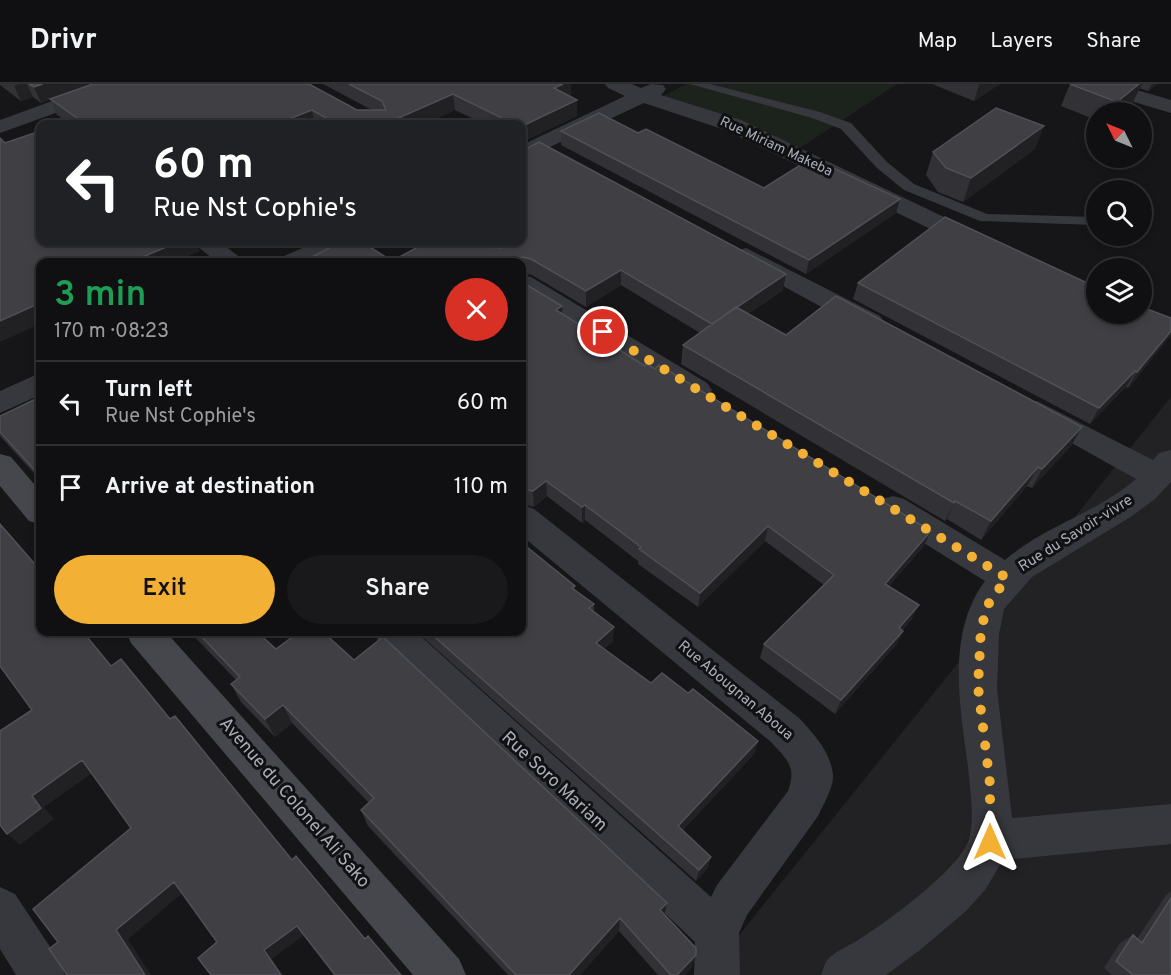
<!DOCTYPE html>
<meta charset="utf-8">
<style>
body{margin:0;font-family:Overpass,sans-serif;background:#19191b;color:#f1f3f6;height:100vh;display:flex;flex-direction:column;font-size:22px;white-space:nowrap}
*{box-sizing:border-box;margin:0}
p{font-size:20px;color:#9c9d9f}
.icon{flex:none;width:33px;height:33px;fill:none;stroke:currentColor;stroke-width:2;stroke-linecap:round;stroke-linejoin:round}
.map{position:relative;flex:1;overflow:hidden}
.sheet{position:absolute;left:36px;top:174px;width:490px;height:378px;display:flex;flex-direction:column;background:#101012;border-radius:12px;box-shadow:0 3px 9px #0003,0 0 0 2px #303032}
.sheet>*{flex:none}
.banner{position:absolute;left:36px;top:36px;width:490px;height:126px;border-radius:12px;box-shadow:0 3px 9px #0003,0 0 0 2px #303032;background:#202124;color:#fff;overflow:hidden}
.needle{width:39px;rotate:313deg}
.fabs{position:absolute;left:1086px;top:18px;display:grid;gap:12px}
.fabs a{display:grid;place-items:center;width:66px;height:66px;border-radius:50%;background:#101012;box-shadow:0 3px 9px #0003,0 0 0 2px #303032;font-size:30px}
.pin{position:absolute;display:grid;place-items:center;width:51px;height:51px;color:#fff;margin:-26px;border:3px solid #fff;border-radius:50%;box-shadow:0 2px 6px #0007}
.me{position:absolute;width:66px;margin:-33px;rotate:0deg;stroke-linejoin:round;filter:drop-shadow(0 0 4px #0008)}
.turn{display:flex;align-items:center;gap:21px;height:126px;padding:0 18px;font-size:27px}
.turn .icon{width:78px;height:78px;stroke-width:2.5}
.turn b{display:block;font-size:42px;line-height:51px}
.round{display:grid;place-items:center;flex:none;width:63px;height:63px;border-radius:32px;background:#19191b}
.overview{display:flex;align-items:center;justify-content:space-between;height:102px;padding:0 18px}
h1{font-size:36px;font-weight:600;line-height:45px;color:#1e9e55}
.button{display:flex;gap:12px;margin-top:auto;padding:12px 18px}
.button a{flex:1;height:69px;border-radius:36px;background:#f2b134;color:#111;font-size:24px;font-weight:600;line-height:69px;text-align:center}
.button a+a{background:#19191b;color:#f1f3f6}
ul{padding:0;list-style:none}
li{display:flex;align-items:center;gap:18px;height:84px;padding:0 18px;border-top:2px solid #303032}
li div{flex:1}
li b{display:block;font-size:22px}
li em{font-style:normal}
header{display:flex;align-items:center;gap:36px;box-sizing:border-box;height:84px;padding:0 30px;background:#101012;border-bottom:2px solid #303032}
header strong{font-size:28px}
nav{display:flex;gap:33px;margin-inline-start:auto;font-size:21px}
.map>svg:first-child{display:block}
.built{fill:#222225}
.green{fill:#1c231d}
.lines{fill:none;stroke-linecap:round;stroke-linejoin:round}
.lane{fill:#37383d;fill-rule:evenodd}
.street{fill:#37383d;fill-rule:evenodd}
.secondary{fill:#45474d;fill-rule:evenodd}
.wall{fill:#323236}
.shaded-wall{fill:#212124}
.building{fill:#3f3f44;stroke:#4f5156;stroke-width:1.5}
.route{stroke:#f2b134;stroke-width:10;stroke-dasharray:0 18}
.labels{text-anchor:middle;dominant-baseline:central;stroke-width:6;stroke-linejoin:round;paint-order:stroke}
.far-street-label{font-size:14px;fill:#a8adb8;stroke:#111113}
.street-label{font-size:15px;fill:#a8adb8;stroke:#111113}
.near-street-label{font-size:18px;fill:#a8adb8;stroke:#111113}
</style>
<header>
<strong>Drivr</strong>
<nav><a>Map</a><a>Layers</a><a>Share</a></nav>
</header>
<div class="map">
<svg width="1171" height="891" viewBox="0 0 1171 891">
<rect width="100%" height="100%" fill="#161618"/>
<path class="built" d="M1171,313V891H707L978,554Z"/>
<path class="green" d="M686,0H897L788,72L658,15Z"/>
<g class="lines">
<path class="lane" d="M690,0H710L820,28L851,39L887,78L914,100L987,130L1096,133V141L980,137L904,106L877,84L841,45L812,34Z"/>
<path class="street" d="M99,0H128L125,4L0,49V36Z
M605,0H632L641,4L651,0L663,1L666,5L661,11L741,36L988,154L991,159L988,164L979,166L970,164L725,46L644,19L522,76V61L625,12L608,4Z
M1084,0H1116L1171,16V29L1087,4Z
M192,158H220L246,178H217Z
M316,158H348C335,178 300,180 278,178L282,173Z
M746,164L880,232L884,238L880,244L870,247L860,244L737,177L733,172L737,167Z
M522,191L531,193L707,299L712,306L707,313L697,316L687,313L522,210Z
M40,289V311L0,329V307Z
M1037,317L1153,376L1159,369L1171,366V398L1155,415L1132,432L1032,493L1004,525L999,550L997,605L1012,734L1171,720V760L1003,776L985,806L966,827L920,866L886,891H821C823,886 825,878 828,875C837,866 853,860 863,853C888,837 962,783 969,755C975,733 970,705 968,683C960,623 946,549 985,497L882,433L877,424L882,415L893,412L904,415L1005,476C1044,442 1097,429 1136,395L1027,334L1022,327L1027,320Z
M522,421L534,425L799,634C813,649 831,668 833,691C834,703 823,721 818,732L747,831L739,849L740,891H694L695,858L379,559L374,548H416L711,813L717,801L788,707C797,682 787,676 771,658L522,452Z
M0,803L15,810L58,875L65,891H16L0,865Z"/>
<path class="secondary" d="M0,370L11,373L40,407V440L29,437L0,402Z
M126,548H166L459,875L466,891H413L131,559Z"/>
</g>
<path class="wall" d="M0,0H93L357,26H372L323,0H571V12H570L577,32L522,58V40H484L455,26L423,40H59L67,38L57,31L51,15L41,19L33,13L21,17L0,1Z
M932,0H1000L974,17Z
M1070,0H1157L1148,7L1139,4L1132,20L1122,28H1096V36L1061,22Z
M561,47L638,49L764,104L824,87L900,115L896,129L806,190L561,61Z
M1035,65L963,118L938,108L926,91L933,68Z
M246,158H266L253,164Z
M467,158H522L783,206L748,230L786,251L1082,343L1071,362L1032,404L1027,402L981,456L947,435L945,437L681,280L683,261L700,249L621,201L586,223L532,191L522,189V178H302L392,177L466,162L485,163Z
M522,198L562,222L563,231L924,462L889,502L912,535L902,547H903L896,561L835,630L760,574L764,560L824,501L765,457L698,523L638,480V477L585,436L582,439L547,412L534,423L522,420Z
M858,199L1096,230L1171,234V251L1135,296L1128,304L1126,303L1090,340L853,215Z
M40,313V396L0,352V332Z
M575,502V506L594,520V527L613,557L604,565L651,599L688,609L758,657L754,670L682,747L708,784L696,797L417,548H522Z
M190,548H257L276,565L354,576L667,819L665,830L692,883L685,891H658L619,847L580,891H508L368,742L361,726L369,719L292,639L275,653L241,618L231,600L236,596Z
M1171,807V891H1112L1104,884L1120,859L1133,851L1137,855L1166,811Z"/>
<path class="shaded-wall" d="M19,0H27L33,13L21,17L14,2Z
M43,0H93L41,19L34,3Z
M563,0H571V12L554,20V4Z
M980,0H1000L974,17L979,1Z
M1139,0H1142L1132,20L1122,28H1112L1117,18Z
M1152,0H1157L1148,7Z
M453,10L455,26L423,40H385Z
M577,16V32L522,58V42Z
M312,26L315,40H276Z
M1044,42L1035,65L963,118L971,94Z
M900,115L896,129L806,190L809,176Z
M178,158H196L200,167L174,178H131Z
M251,158H266L253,164Z
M621,186V201L586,223V207Z
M786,190L783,206L710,255L712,240Z
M40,219V240L0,258V237Z
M562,222L563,238L556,226Z
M1171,247V251L1169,254L1128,304L1137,288Z
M1135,287L1126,303L1090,340L1099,324Z
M1082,343L1071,362L1032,404L1042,385Z
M1038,383L1027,402L981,456L991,437Z
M546,397L547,412L534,423L533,407Z
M955,417L947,435L945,437Z
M585,421V436L582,439V423Z
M768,442L765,457L698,523L700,509Z
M931,447L924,462L879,514L885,500Z
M919,521L912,535L892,558L899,544Z
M614,543L613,557L596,573V559Z
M903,547L896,561L835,630L841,616Z
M283,621L292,639L275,653L265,635Z
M758,657L754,670L675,754L678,742Z
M82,676L94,688L44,723L54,735L20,761L7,750L32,712Z
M711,773L708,784L696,797L699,786Z
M174,798L184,808L128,855L151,891H145L116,846Z
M667,819L664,832L660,826Z
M620,834L619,847L580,891H569Z
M297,842L304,851L272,875L283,891H281L264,866Z
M696,871L692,883L685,891H677Z"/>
<path class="building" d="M29,0H43L34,3Z
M93,0H309L357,26H386L382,17L349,0H563L554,4L577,16L522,42V40H514L453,10L385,40H337L312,26L276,40H59L77,34L50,15Z
M1070,0H1139L1117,18Z
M996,24L1044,42L971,94L946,84L933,68Z
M599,29L638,49L646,45L764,104L805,78L824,87L831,83L900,115L809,176L561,47Z
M40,47V158H178L131,178H40V219L0,237V54L5,59Z
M539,58L786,190L712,240L621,186L586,207L531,175L522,173L519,175V178H302L341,158H362L392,177L427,158H457L466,162L501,164L496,158H522V67Z
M945,133L1096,203V230H1142V223L1171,234V247L1137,288L1135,287L1099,324L858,199Z
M522,198L562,222L556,226L645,282L647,280L655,285L659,281L931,447L885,500L919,521L899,544L903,547L841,616L764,560L834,491L768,442L700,509L639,465L641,463L585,421L582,423L546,397L533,407L522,405Z
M836,212L1082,343L1042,385L1038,383L991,437L955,417L954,419L683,261L736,223L786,251Z
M40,313V392L0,348V332Z
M0,440L40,486V548H83L111,582L121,575L170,635L175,632L292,776L296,772L365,855L368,852L401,891H335L297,842L264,866L281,891H211L198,874L217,858L174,798L116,846L145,891H67L49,865L58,858L33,825L131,744L82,676L32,712L41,724L7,750L0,741V647L32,626L0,582Z
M522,459L575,502L572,504L594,520L589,524L614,543L596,559L651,599L662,589L688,609L693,605L758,657L678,742L711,773L699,786L429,548H522Z
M197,548H257L276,565L299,548H323L354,576L383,553L667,819L660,826L696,864V871L677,891H671L620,834L569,891H516L361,726L374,714L283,621L265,635L231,600L240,593Z
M1171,814V891H1133L1116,877L1133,851L1142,859Z"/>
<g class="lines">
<path class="route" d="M603,248L1007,494L989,519L981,544L978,603L990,700V758"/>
</g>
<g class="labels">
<g class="far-street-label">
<text transform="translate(776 63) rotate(25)">Rue Miriam Makeba</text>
</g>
<g class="street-label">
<text transform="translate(1076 450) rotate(-32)">Rue du Savoir-vivre</text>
<text transform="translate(735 607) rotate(40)">Rue Abougnan Aboua</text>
</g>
<g class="near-street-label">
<text transform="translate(554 698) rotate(43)">Rue Soro Mariam</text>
<text transform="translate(294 719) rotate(49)">Avenue du Colonel Ali Sako</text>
</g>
</g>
</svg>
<div class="fabs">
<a><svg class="needle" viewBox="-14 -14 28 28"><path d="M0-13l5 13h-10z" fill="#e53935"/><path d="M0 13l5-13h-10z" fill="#9c9d9f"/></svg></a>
<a><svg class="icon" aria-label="search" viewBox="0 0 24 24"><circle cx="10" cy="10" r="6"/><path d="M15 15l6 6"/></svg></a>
<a><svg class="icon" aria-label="layers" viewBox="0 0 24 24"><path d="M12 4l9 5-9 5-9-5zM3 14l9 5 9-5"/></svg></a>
</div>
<div class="pin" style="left:603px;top:248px;background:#d93025"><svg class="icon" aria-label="arrive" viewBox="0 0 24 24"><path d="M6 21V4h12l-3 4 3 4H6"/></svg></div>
<svg class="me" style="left:990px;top:758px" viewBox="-20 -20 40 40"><path d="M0-17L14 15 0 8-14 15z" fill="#f2b134" stroke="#fff" stroke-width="4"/></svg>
<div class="banner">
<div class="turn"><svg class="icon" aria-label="left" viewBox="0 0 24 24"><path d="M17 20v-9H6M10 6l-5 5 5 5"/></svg><div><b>60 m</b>Rue Nst Cophie's</div></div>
</div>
<section class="sheet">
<div class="overview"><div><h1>3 min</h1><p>170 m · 08:23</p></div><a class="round" style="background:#d93025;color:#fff"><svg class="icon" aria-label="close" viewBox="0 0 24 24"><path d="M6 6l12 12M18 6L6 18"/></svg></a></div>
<ul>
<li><svg class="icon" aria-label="left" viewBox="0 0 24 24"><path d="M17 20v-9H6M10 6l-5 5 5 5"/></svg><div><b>Turn left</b><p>Rue Nst Cophie's</p></div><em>60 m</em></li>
<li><svg class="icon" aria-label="arrive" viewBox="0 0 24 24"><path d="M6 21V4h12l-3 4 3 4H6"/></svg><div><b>Arrive at destination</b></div><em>110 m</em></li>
</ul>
<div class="button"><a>Exit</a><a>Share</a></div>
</section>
</div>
